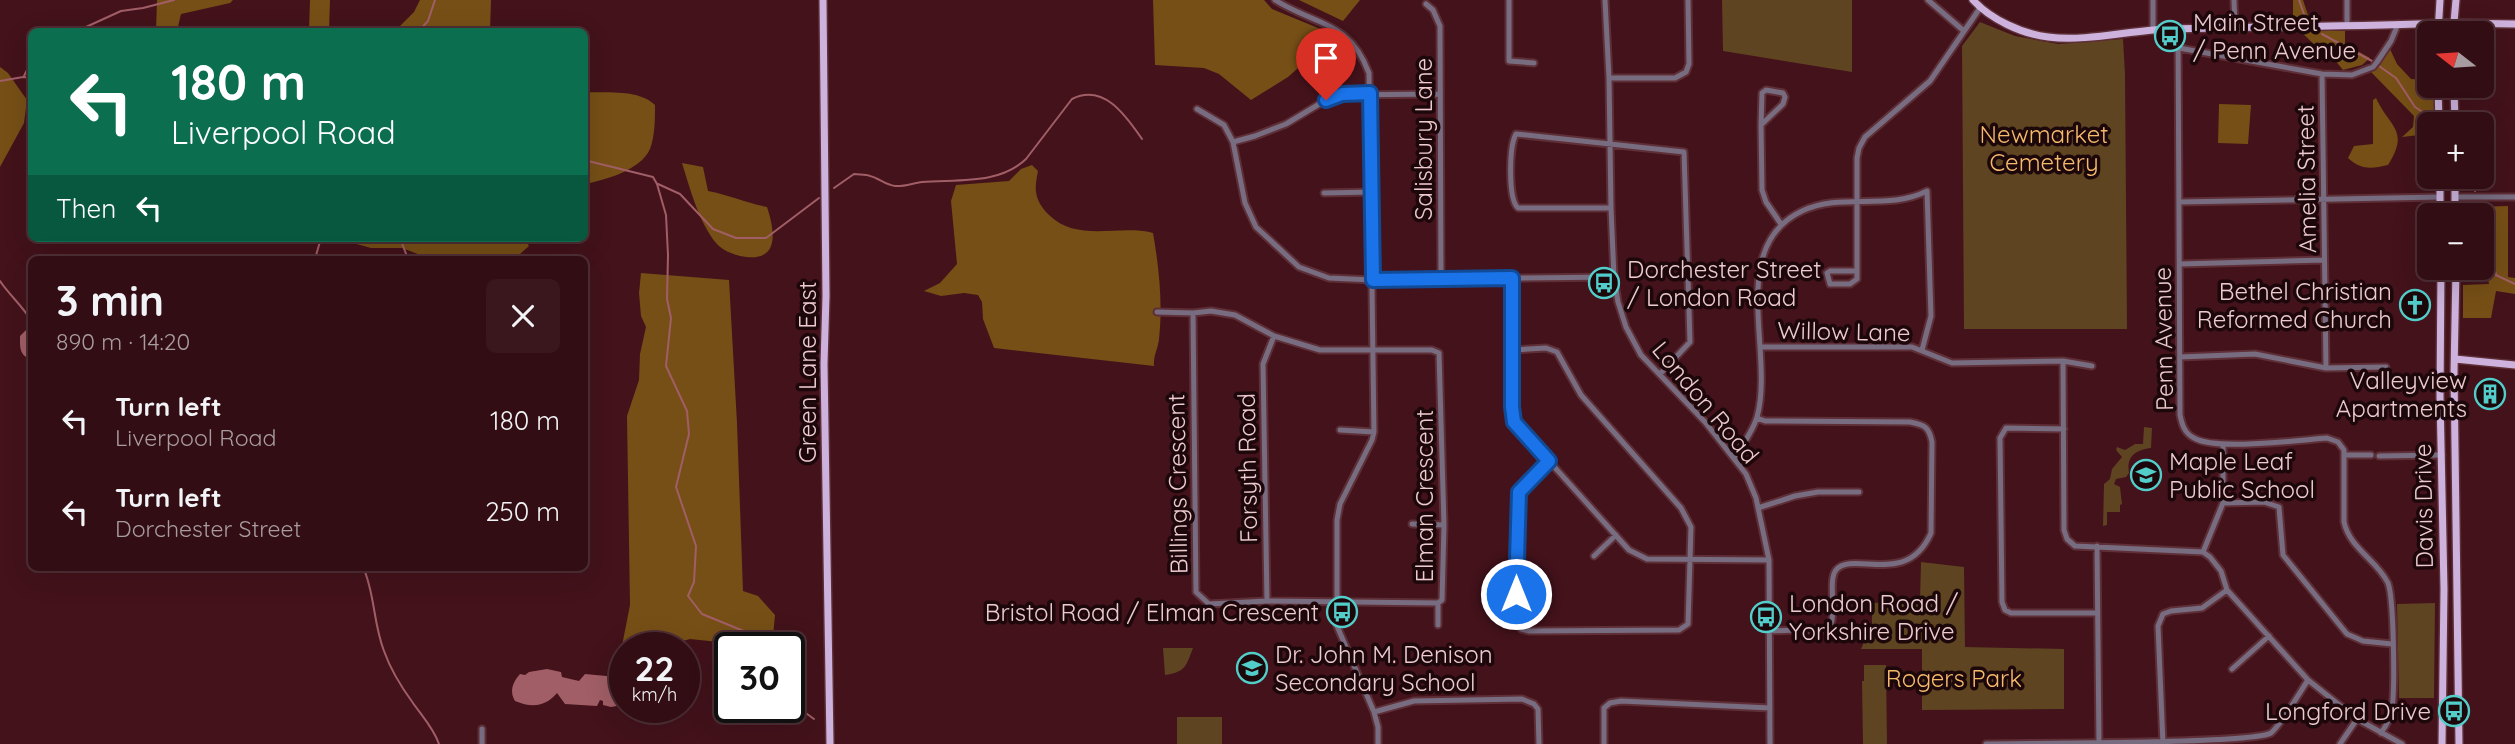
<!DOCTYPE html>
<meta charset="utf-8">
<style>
body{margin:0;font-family:Quicksand,sans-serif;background:#3a171d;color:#f1f3f6;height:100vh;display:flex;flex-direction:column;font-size:26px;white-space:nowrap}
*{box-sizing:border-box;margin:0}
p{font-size:23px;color:#a89ca0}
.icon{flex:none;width:38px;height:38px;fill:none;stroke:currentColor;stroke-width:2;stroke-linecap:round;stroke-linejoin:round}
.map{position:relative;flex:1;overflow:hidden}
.sheet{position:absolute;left:28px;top:256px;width:560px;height:315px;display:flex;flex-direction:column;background:#320e14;border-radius:10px;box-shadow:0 7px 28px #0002,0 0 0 2px #4d2e34}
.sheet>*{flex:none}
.hud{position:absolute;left:28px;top:28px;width:560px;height:214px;border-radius:10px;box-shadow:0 7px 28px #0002,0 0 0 2px #4d2e34;background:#0b6e4f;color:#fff;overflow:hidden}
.needle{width:46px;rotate:287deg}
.buttons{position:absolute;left:2417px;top:21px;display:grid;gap:14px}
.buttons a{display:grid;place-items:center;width:77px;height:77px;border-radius:10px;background:#320e14;box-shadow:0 7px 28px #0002,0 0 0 2px #4d2e34;font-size:35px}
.speed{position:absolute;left:609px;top:632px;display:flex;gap:14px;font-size:35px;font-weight:700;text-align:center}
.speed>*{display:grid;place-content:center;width:91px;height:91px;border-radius:50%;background:#320e14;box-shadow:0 7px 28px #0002,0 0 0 2px #4d2e34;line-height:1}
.speed small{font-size:18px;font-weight:400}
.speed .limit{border:4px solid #111;border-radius:10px;background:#fff;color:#111}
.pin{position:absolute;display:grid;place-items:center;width:60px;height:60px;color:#fff;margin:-72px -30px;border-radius:50% 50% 50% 0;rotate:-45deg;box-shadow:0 0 7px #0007}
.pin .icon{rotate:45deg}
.me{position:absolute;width:77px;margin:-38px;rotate:0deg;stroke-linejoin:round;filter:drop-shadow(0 0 5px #0008)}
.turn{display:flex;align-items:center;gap:24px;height:147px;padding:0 28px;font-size:32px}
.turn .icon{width:91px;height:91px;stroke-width:2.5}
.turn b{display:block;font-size:49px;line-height:60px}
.then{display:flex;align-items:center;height:66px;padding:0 28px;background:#0003;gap:14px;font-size:26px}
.round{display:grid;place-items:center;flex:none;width:74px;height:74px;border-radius:10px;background:#3a171d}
.headline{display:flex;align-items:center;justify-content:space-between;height:119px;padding:0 28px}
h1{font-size:42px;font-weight:700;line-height:52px}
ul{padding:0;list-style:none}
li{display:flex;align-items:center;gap:21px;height:91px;padding:0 28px}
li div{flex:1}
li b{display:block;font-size:26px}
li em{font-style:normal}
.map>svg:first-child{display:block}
.green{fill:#5e4421}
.forest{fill:#764f16}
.water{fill:#a15e66}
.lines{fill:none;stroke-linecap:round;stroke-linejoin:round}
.stream{stroke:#a15e66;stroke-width:2}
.minor-casing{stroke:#5e2f37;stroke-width:9}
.major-casing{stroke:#5e2f37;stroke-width:10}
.minor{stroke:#786c80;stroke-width:5}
.major{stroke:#ccb2dc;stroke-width:7}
.route-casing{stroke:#114b97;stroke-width:18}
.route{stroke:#1a73e8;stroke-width:12}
.labels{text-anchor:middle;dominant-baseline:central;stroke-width:7;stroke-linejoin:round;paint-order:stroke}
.poi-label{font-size:24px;fill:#eccacd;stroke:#1c070a;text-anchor:start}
.park-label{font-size:24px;fill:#f5ba6c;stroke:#1c070a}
.street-label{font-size:24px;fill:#eccacd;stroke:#1c070a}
</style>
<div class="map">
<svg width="2515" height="744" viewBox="0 0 2515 744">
<rect width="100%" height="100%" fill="#43121b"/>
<path class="green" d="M1722,0H1852V72L1723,51Z
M1980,22L2015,36L2058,44L2123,39L2125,74L2127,329H1964L1962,46Z
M2144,427L2152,428L2151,448C2136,450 2126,456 2129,473L2126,477L2116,479L2114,484L2120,487L2122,504L2120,505V512H2107V525L2103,526L2104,484L2110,479L2112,469L2122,457L2116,450L2117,447L2125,450L2135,444H2143Z
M1921,562L1964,567L1965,647L2064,649V709L1922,710V649H1861L1872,624V603L1920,601Z
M2435,603L2434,698H2399L2397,604Z
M1163,648H1193C1186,666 1186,672 1165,675Z
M1864,665H1886L1887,744H1863L1862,681H1864Z
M1177,717H1222V744H1177Z"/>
<path class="forest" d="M157,0H233L230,3L181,14L177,31L156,32Z
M310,0H330L329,31H309Z
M420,0H491L490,31H395L414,12Z
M1153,0H1264L1272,9L1335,35L1288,77L1251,100L1219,74L1204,68L1155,65Z
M1299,0H1360L1343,21Z
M2293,0H2303L2309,18L2293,17Z
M2300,31H2345V44L2370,58L2362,65L2343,70L2334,59L2318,48Z
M2390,49L2397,64L2411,79L2429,80V86H2437L2436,118L2429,113L2428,134L2402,137L2413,127L2414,116L2371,72Z
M0,67L8,73L27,100L24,123L0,167Z
M585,92C606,93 639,89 655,105C655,119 655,136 650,149C641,170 605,180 585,184Z
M2376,98C2390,128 2410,130 2388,165C2371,169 2361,170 2348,158L2354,146L2373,144V100Z
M2219,104L2251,105L2248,144L2218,143Z
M682,163L703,167L708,191C729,195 747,203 767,207C776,234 779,264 740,256C732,254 722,250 716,243C699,222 690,189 682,163Z
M1032,165L1038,171C1037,177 1035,185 1036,192C1037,201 1043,209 1049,215C1077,243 1119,224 1153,233C1159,267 1163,304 1159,339C1158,349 1153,356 1154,366L994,348L983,319L982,302L978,295L964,293L941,296L924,291L940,283L957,264L951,201L956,185L1009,181L1021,169Z
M2508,206V277L2515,278V294L2496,291L2491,318H2463V285L2489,284L2482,248V215H2475L2473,207Z
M335,238H524L529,246L520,254H498L489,259H431L402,248H371Z
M641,273L729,280L737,423L743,591L758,596L775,615L772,647H742L738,644L690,639L662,647L625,648V659L619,661L630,605L627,416L639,380L640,354L646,327L641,316L639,293Z
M749,707H787L789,721L759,722Z"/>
<path class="water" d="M31,325V359C19,356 20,347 20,336Z
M547,669L561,672L562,677L579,681L585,674L617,677L625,682V707L622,705L611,707L603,705V701L600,700L597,706L565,704L557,693C545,707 532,708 515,701C509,691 513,682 520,674L525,675L529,672Z
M625,707H678L671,713L666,714L630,710Z"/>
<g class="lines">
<path class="stream" d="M2299,0L2305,17
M75,32L121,11L143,8L174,0
M418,32L428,21L435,0
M2322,34L2372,61
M2379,66L2396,78L2415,107L2430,117
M24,76L32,60
M0,81L23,77L32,78
M584,160L653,177L657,184L666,215L668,255L667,299L671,318L666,366L687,411L689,434L676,487L696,546L694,582L688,596L702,614L751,634L762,648
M2465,177L2475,191
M658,184L680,194L713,229L736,238H766L819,198
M834,188L854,174C859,175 865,174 870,176C879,178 885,185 895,186C904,187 913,183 922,182C957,179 999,185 1026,159L1072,99C1104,83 1126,116 1142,139
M2480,206L2496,275L2515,284
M400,238L408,259
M315,259L321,238
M0,281C10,296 23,306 32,322
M363,567C375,593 373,623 384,651C390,668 402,688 413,703C422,716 434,729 439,744
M789,707L803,711L814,719"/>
<g class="minor-casing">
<path id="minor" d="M1275,0C1316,26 1349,20 1369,73L1374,432L1372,440L1340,504L1337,520V626L1374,712L1378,727V744
M1509,0V61L1534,63
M1605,0L1609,78L1611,208L1614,277L1618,302L1626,327L1641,355L1705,422L1746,474L1756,498L1769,560L1770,744
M1928,0L1964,31
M2153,0V30
M2234,0L2235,27
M2347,0V26
M1426,4L1433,10L1440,26L1441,279
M2178,29L2180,415C2182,424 2184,433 2194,438C2216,451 2299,440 2327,438L2338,442L2344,450V522C2350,549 2377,560 2388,583C2394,598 2395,690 2392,708C2391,717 2386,726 2381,733
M2179,48L2322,74L2352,75L2373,67L2377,62L2391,41L2398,24
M2322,74L2326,368
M1609,78H1675L1686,72L1689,64L1688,0
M1197,109L1224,125L1233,142L1245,203L1256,227L1299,267L1329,278L1373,280L1614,277
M1761,125L1762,93L1766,90L1783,93L1785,97L1783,104L1761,125L1762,190L1766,202L1781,224
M1233,142L1255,136L1286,124L1326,100L1342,95L1440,94
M1324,193L1371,192
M2455,197H2515
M2179,202L2440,197
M1611,208H1518C1508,199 1509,147 1516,134L1684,152L1690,342L1660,374
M2180,264L2324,260
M1856,271H1830L1827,273L1830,284H1850L1857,279V158L1859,148L1865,137L1930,81L1980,8
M1512,278V407L1514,422L1629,550L1647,559L1769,560
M1211,311L1235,315L1274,336L1320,350H1432L1439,353L1444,525L1442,600L1438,603L1267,601L1209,604L1196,592L1193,313Z
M1157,312L1193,313
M1760,347H1912L1952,363L2063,361L2092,366
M1513,350L1546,348L1557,352L1581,395L1681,508L1691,527L1688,624L1679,630L1529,631L1521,629L1516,618L1517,500L1519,492L1549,462
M2180,357L2255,354L2326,368L2386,367
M2063,361L2064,530L2067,539L2075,546L2203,552L2210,557L2221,571L2227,590L2308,680L2357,719L2402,744
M1757,418L1765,421L1910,422C1925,425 1929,427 1932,442L1931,533C1907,588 1853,550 1836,570C1828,580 1836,609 1831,624L1823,629L1769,631
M2064,429L2006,428L2000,438L2002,602L2005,610L2011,613H2097
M1340,430L1374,432
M2344,455H2371
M2379,456L2442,455
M1734,458C1742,446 1753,431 1757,417C1775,353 1726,247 1802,211C1841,192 1888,211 1927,191L1931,316L1922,350
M2223,503L2264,502L2279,507L2283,555L2347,634L2363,641L2392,644
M1758,508L1795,496L1818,492H1859
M1412,524L1444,525
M2097,546L2099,744
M2203,552L2223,503V444
M1594,556L1616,535
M1267,601L1263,364L1274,336
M1438,625V603
M2232,669L2269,636
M1374,712L1414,701L1522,699L1534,704L1538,709L1539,744
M482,729V744
M1604,744V708L1610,703L1621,701L1770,708
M1986,744C2027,743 2251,744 2271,733C2280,726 2300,692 2308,680
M2163,744L2158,626L2163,614L2171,611L2202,608L2227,590
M2340,744L2357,719"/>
</g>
<g class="major-casing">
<path id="major" d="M823,0L826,296L824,364L830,744
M1973,0C1990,19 2022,34 2048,37C2088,42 2130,30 2170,29C2262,26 2355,27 2447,23
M2454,23L2515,24
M2438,33L2440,0
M2453,33L2456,0
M2438,86L2439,124
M2454,86L2455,124
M2455,177V215
M2440,215V177
M2441,268L2440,396L2444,589L2442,744
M2456,268L2454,373L2459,744
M2455,359L2515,365"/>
</g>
<use href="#minor" class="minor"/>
<use href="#major" class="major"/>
</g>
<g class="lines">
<g class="route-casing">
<path id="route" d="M1326,100L1342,94L1370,93L1373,280L1512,278V407L1514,422L1549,461L1519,492L1516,594"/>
</g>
<use href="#route" class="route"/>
</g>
<defs>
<g id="bus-ring" transform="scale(1.575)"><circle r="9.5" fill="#1c070a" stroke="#53cdc9" stroke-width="1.5"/><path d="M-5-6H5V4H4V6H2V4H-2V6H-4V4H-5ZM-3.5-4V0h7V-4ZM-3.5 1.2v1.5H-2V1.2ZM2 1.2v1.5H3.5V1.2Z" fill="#53cdc9"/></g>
<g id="church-ring" transform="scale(1.575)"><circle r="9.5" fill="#1c070a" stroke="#53cdc9" stroke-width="1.5"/><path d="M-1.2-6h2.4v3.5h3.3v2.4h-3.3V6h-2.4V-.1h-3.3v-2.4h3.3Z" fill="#53cdc9"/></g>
<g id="building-ring" transform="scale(1.575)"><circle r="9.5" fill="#1c070a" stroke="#53cdc9" stroke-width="1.5"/><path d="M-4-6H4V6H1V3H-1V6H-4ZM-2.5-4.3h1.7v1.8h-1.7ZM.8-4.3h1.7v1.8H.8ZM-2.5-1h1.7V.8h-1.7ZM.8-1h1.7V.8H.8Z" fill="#53cdc9"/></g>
<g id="school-ring" transform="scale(1.575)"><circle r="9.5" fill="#1c070a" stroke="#53cdc9" stroke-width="1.5"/><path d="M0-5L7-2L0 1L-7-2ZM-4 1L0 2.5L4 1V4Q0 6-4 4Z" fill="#53cdc9"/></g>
</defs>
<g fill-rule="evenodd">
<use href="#bus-ring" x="2170" y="36"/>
<use href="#bus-ring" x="1604" y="283"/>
<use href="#church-ring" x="2415" y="305"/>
<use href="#building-ring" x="2490" y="394"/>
<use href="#school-ring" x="2146" y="475"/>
<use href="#bus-ring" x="1342" y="612"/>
<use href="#bus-ring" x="1766" y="617"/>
<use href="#school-ring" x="1252" y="668"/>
<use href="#bus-ring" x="2454" y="711"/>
</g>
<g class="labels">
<g class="poi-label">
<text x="2193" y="22">Main Street<tspan x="2193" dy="28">/ Penn Avenue</tspan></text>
<text x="1627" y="269">Dorchester Street<tspan x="1627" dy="28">/ London Road</tspan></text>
<text x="2392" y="291" text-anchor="end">Bethel Christian<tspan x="2392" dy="28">Reformed Church</tspan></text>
<text x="2467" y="380" text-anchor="end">Valleyview<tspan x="2467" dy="28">Apartments</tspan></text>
<text x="2169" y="461">Maple Leaf<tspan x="2169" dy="28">Public School</tspan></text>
<text x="1789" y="603">London Road /<tspan x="1789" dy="28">Yorkshire Drive</tspan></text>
<text x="1319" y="612" text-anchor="end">Bristol Road / Elman Crescent</text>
<text x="1275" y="654">Dr. John M. Denison<tspan x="1275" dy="28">Secondary School</tspan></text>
<text x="2431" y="711" text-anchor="end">Longford Drive</text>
</g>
<g class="park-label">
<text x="2044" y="134">Newmarket<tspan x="2044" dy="28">Cemetery</tspan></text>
<text x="1954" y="678">Rogers Park</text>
</g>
<g class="street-label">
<text transform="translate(1423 139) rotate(-90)">Salisbury Lane</text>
<text transform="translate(2306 179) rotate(-91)">Amelia Street</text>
<text transform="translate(1844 331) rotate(1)">Willow Lane</text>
<text transform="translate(2163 339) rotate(-91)">Penn Avenue</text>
<text transform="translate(807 372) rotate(-90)">Green Lane East</text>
<text transform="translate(1706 402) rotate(50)">London Road</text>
<text transform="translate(1247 468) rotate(-91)">Forsyth Road</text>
<text transform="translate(1177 484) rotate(-91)">Billings Crescent</text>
<text transform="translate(1424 496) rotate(-90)">Elman Crescent</text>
<text transform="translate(2423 506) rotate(-91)">Davis Drive</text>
</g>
</g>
</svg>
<div class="buttons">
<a><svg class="needle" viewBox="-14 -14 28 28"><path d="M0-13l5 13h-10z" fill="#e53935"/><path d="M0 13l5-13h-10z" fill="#a89ca0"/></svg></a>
<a>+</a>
<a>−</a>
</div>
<div class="speed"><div>22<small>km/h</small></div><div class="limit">30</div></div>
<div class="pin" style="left:1326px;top:100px;background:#d93025"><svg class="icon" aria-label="arrive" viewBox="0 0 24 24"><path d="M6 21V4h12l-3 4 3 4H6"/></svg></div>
<svg class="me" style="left:1516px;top:594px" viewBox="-20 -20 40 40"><circle r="17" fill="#1a73e8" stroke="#fff" stroke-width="3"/><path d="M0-11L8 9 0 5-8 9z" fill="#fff"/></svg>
<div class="hud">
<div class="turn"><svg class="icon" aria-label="left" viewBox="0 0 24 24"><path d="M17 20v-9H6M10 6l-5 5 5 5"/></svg><div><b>180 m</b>Liverpool Road</div></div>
<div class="then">Then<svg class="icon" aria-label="left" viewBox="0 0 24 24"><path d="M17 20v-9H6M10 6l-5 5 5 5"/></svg></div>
</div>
<section class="sheet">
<div class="headline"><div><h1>3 min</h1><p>890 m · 14:20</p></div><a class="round"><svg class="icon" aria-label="close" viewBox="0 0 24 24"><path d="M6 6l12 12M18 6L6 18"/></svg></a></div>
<ul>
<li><svg class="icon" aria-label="left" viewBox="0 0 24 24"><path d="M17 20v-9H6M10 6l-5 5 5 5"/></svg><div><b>Turn left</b><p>Liverpool Road</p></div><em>180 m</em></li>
<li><svg class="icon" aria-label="left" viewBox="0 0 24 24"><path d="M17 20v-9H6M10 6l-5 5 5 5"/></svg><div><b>Turn left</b><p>Dorchester Street</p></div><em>250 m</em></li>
</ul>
</section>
</div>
